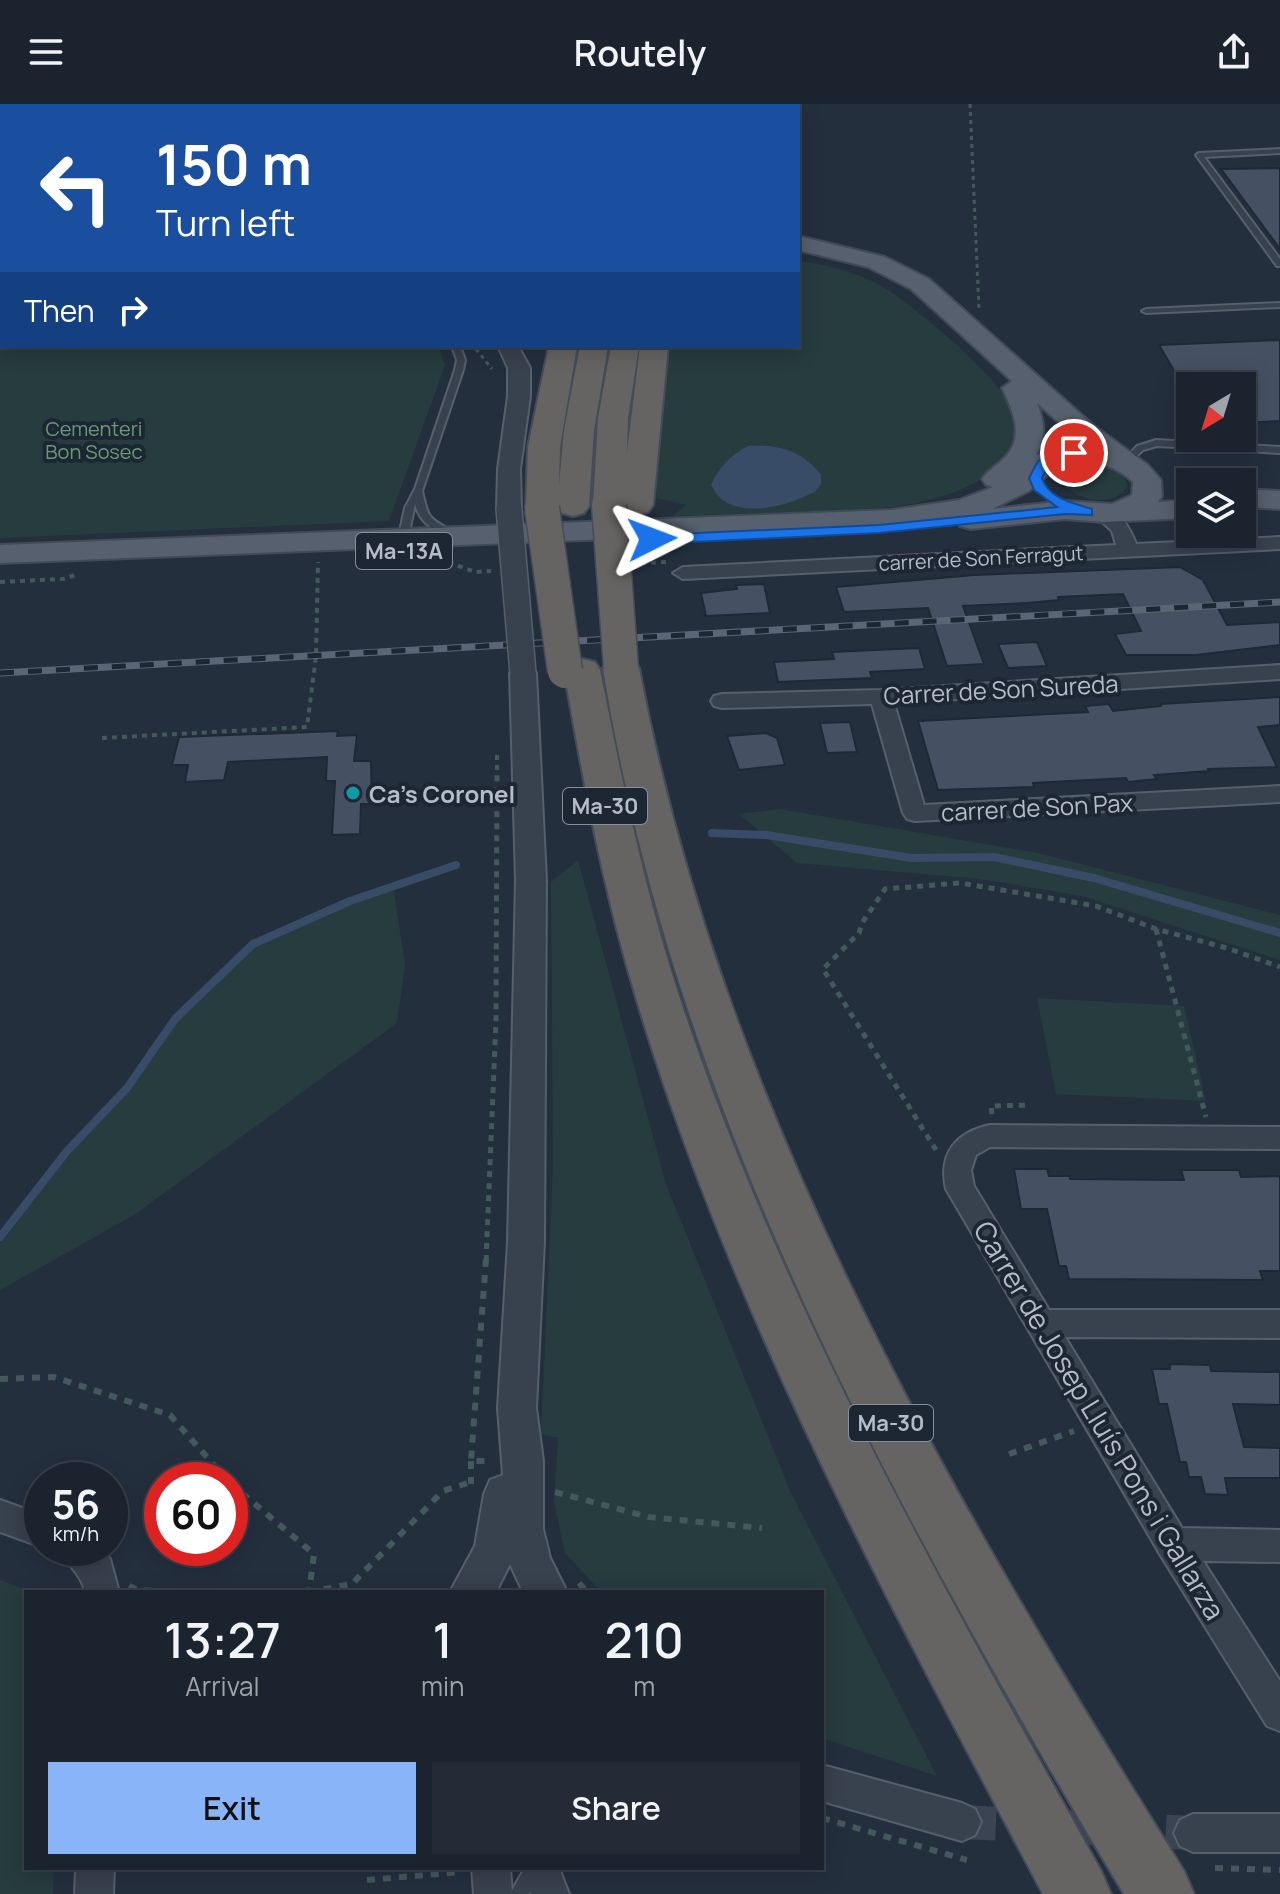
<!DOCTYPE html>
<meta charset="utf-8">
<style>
body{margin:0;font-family:Manrope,sans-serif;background:#242b36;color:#f1f3f6;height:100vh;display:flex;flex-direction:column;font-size:30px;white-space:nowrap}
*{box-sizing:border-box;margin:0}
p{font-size:26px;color:#a0a4aa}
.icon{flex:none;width:44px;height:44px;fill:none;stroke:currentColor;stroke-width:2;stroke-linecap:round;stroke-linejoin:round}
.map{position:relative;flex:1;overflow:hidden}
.details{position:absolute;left:24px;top:1486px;width:800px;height:280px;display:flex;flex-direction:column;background:#1b232e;border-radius:0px;box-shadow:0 4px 20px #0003,0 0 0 2px #39404a}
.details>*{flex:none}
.banner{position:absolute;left:0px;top:0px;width:800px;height:244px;box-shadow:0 4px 20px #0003,0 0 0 2px #39404a;background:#1a4fa0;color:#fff;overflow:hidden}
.needle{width:52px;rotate:218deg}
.buttons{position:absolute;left:1176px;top:268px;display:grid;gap:16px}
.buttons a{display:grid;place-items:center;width:80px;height:80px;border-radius:0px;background:#1b232e;box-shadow:0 4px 20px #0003,0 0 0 2px #39404a;font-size:40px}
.speed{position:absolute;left:24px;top:1358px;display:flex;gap:16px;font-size:40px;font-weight:700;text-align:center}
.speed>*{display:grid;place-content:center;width:104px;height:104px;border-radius:50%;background:#1b232e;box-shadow:0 4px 20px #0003,0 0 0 2px #39404a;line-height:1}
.speed small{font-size:20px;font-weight:400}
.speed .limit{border:12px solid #d22;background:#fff;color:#111}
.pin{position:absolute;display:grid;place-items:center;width:68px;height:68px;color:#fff;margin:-34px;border:4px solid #fff;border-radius:50%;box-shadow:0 2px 8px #0007}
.me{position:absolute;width:88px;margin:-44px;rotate:87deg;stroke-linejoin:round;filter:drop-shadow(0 0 6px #0008)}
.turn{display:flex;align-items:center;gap:28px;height:168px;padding:0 24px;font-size:36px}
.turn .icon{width:104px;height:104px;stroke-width:2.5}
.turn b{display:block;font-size:56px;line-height:68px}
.then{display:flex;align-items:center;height:76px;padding:0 24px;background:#0003;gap:16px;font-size:30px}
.eta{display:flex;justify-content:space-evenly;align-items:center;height:136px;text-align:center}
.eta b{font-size:48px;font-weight:600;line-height:56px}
.button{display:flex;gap:16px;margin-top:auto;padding:16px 24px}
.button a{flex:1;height:92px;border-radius:0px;background:#8ab4f8;color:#111;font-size:32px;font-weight:600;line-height:92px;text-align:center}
.button a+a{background:#242b36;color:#f1f3f6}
header{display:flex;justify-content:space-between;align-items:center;height:104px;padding:0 24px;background:#1b232e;font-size:36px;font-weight:600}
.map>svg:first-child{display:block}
.green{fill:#263c3f}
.water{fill:#394c67}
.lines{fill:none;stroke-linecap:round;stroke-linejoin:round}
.stream{stroke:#394c67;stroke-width:8}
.building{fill:#455162;stroke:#1f2835;stroke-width:2}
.minor-tunnel{stroke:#3a4453;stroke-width:34;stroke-dasharray:34 17;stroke-linecap:butt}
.service-casing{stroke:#565f6c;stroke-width:4}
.minor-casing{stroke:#565f6c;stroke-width:4}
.tertiary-casing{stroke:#565f6c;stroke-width:4}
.primary-casing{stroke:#414a57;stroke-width:4}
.trunk-casing{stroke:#434c59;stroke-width:4}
.path-far3{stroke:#44595c;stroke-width:3;stroke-dasharray:4 4;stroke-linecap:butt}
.path-far2{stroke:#44595c;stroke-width:4;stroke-dasharray:5 5;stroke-linecap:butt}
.path-far1{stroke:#44595c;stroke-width:5;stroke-dasharray:6 6;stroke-linecap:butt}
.path{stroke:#44595c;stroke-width:6;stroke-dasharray:8 8;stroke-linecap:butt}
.service{fill:#38414e;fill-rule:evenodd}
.minor{fill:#38414e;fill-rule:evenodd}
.tertiary{fill:#38414e;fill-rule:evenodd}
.primary{fill:#56606e;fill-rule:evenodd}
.trunk{fill:#656462;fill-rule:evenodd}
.rail-casing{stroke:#5a6575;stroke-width:7}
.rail{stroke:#1d2633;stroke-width:5;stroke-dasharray:14;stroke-linecap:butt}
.tertiary-bridge-casing{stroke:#565f6c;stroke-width:28;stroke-linecap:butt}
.trunk-bridge-casing{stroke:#434c59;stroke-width:37;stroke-linecap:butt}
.tertiary-bridge{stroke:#38414e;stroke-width:25}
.trunk-bridge{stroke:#656462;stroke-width:34}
.route{fill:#1a73e8;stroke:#114b97;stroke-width:2}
.culture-dot{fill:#0f9aa8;stroke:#1d2633;stroke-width:3}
.labels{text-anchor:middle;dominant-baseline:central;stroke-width:8;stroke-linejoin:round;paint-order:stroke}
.far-park-label{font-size:20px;fill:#6b9a76;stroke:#1d2633}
.far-street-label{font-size:20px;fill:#b4bcc9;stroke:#1d2633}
.shield{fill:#1d2633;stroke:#878f9c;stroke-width:2}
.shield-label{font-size:22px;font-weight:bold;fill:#b4bcc9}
.street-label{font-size:24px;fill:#b4bcc9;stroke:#1d2633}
.poi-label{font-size:24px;font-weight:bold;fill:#b4bcc9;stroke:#1d2633;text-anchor:start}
.near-street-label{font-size:28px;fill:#b4bcc9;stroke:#1d2633}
</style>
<header><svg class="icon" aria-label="menu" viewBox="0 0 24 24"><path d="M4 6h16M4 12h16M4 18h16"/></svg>Routely<svg class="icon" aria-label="share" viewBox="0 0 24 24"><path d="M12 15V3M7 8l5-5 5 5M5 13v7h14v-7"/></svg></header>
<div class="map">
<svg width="1280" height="1790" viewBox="0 0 1280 1790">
<rect width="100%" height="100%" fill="#242f3e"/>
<path class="green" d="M0,0H534L2,2V242H438L445,261L389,417L0,434Z
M798,157C824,160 850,167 874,178C904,192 1020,288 1019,321C1018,342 1005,359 989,370C934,408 863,405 800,408C757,409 715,411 672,412L687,401L657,394L651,383L667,242H798Z
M1096,359L1123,370L1128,382C1115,405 1070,397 1060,375L1066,364Z
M780,705L1038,749L1280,811V856L1082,792L980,775L797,759L739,710Z
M578,756L666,1080L791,1389L937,1672L822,1634V1488H601L565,1449L554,1397L558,1334L541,1330L553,1060L551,778Z
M393,782L405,860L397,919L134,1111L0,1186V1133L67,1047L127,984L175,915L253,840L350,797Z
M1037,894L1184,902L1206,997L1056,990Z
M0,1476L32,1488H26V1764H54L53,1790H0Z"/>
<path class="water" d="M748,342C777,340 803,346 821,371V380L816,387C793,400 747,414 723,396C718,393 714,386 711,381C718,364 731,351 748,342Z"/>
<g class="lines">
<path class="stream" d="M712,729L767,731L911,754L994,753L1094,774L1280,829
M0,1133L67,1047L127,984L175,915L253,840L350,797L456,761"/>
</g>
<path class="building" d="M1280,64V145L1221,65Z
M1280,236V317L1242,319V282H1183L1159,241Z
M1180,463L1203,476L1227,521L1280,518V541L1196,551H1126L1115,530L1141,527L1123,490L1058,493L1059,496L1027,499L963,502L984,560L947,562L928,504L844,508L836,483L975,471Z
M764,480L770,509L706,512L701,489L737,485L736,481Z
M1037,538L1047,562L1008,564L998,540Z
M919,544L925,565L870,568L872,574L778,578L774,558L834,555L832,548Z
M1280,593V621L1258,623L1277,663L1208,665L1209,667L1154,671L1157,675L1128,678L1126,674L1033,679L1034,683L938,686L918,617L1088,608L1085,602L1109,600L1113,607L1161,602L1160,600Z
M850,618L857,648L827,649L820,619Z
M338,627L337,632L357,631L354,657H371L372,700H361L360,730L332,731L335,677H326L327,653L228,658L224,676L185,678L188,661H172L179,633Z
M766,629L777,634L785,661L739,666L727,632Z
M1014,1065H1047L1049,1072H1070V1075L1184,1076L1181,1066H1239L1241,1073L1280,1072V1167H1260L1263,1176L1069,1175L1066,1162H1059L1047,1105H1021Z
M1170,1260L1210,1261L1211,1267L1280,1268V1301L1233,1300L1244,1343L1280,1344V1374H1225L1228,1391L1205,1390L1201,1373H1189L1186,1358H1180L1167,1300H1159L1152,1265H1170Z"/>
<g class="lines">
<path class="minor-tunnel" d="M962,1718L1193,1729"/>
<g class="service-casing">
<path id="service" d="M123,0H189L192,2H120Z
M300,0H306V2H300Z
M401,0H407V2H401Z
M663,0H670L669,2H662Z
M1280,45V49L1204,53L1280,155V162H1277L1196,51L1199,49Z
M0,89H2V93H0Z
M0,100H2V104H0Z
M1280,199V203L1146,209L1142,207L1146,205Z
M452,242H460L465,256L463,266L422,387C429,418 429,413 455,429L450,432L447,431C431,425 420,418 415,400L409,428L398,437H392V433L400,427L405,404L415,385L455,266L457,256Z
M1156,336L1280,343V349L1157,342L1143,346L1134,354V362H1128L1126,354L1137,342Z
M525,1764H544L529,1790H510Z"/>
</g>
<g class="minor-casing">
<path id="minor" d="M1103,403C1121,408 1130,424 1136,440L1280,433V445L683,475L673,469L683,463L1116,441L1112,427L1093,409Z
M1280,561V575L894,599L924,701L1280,682V698L915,717L907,715L903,709L872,600L722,604L714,602L711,597L714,592L722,590L881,586Z
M990,1021L1280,1023V1045L990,1043L976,1051L971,1066L974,1082L1049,1206H1280V1234L1065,1233L1182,1424L1280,1426V1458L1203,1457L1280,1577V1627L1267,1622L1161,1452L946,1085C938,1050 956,1028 990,1021Z
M0,1396L42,1411V1443L0,1428Z
M59,1444H99L110,1455L119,1488H85C82,1470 66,1461 59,1444Z
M822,1661L962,1699L975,1705L981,1718L975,1731L962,1737L822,1697Z
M1193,1710H1280V1748H1193L1180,1742L1174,1729L1180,1716Z
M76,1764H114L113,1790H75Z
M472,1764H510L512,1790H474Z
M521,1764H559L569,1790H531Z"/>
</g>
<g class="tertiary-casing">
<path id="tertiary" d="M498,242H518L530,264V292L520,365L521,405L517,410H501L497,405L498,365L508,292V264Z
M523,561L532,563L536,569L546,776L544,1138L536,1304L543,1357V1425L550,1454L567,1488H523L510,1460L496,1488H450L475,1442L484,1390L490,1376L503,1371L498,1304L508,1138L516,776L510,569L514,563Z"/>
</g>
<g class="primary-casing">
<path id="primary" d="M798,132L885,153L929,175L1092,320L1148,361L1161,376L1162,392L1158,398L1190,396V414L1103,418L1065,415L971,425L960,422L957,414L891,424L0,459V441L891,406L959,396L993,383L986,381L982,375C988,366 998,361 1006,352C1025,332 1012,305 1002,284L1012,277L911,185L868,163L798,146ZM1037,299L1083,340L1062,342L1036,351C1047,334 1044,317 1037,299ZM1075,357C1097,357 1116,362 1133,378L1132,391L1112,400L1065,397L992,405L1029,387L1057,363Z
M1242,385L1280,387V405L1242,403Z"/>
</g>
<g class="trunk-casing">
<path id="trunk" d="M549,242H577L560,343L559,381L564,326L580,242H608L594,326L589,402L584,409L573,412L562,409L558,404L553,411L542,414L531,411L526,404L528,343Z
M611,242H639L628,314L627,349L640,242H668L653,401L648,408L637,411L623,404L609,411L598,408L593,401L598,314Z
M621,553L634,556L639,564C721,1003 950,1393 1184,1767L1194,1790H1124C896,1410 674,1006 603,564L608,556Z
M582,555L595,558L600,566C622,676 644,785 679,892C781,1201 944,1484 1101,1767L1111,1790H1043C889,1500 729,1206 635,890C603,784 583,675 564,566L569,558Z"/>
</g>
<path class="path-far3" d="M970,0L979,206
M476,245L492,265"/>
<path class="path-far2" d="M439,455L475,468L491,467
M641,459L667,458
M0,478L63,475L78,470
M102,634L307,623L316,552L318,458
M497,651V668"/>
<path class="path-far1" d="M1156,825L1206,1013
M992,1010L991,1002L1031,1001
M936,1046L823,865L859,829L862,819L885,785L960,779L1096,802L1156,825L1227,844L1280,863
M486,1157L496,916L497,666"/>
<path class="path" d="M486,1155L471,1357H491
M0,1275L54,1273L170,1311L227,1376
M1009,1350L1074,1327
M471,1357V1380
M230,1379L314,1450L309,1488
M555,1388L649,1413L762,1424
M579,1479L587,1488
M129,1482L138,1486L179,1488
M308,1488L352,1480L443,1387L471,1378
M822,1714L967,1756
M1215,1764L1280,1766
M367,1776L461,1768"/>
<use href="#service" class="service"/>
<use href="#minor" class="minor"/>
<use href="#tertiary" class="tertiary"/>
<use href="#primary" class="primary"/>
<use href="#trunk" class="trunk"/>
<g class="rail-casing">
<path id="rail" d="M0,569L1280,498"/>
</g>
<use href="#rail" class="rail"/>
<g class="tertiary-bridge-casing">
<path id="tertiary-bridge" d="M509,405L523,569"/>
</g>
<g class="trunk-bridge-casing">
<path id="trunk-bridge" d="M609,401L621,564
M542,404L565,567"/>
</g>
<use href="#tertiary-bridge" class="tertiary-bridge"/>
<use href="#trunk-bridge" class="trunk-bridge"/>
</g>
<path class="route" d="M1069,346L1080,349L1048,362L1042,374C1049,395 1073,399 1092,405V411L1065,410L879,429L652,440L645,435L652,431L879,421L1057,403L1034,386L1029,374L1038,357Z"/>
<circle class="culture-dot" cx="353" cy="689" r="8"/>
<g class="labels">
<g class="far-park-label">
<text x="94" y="324">Cementeri<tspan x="94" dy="23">Bon Sosec</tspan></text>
</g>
<g class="far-street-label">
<text transform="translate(981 454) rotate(-3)">carrer de Son Ferragut</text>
</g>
<g class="shield">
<rect x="356" y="429" width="96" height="36" rx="6"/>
<rect x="563" y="684" width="84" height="36" rx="6"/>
<rect x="849" y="1301" width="84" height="36" rx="6"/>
</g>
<g class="shield-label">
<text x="404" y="447">Ma-13A</text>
<text x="605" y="702">Ma-30</text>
<text x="891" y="1319">Ma-30</text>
</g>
<g class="street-label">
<text transform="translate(1001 585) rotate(-3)">Carrer de Son Sureda</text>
<text transform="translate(1037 703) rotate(-3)">carrer de Son Pax</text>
</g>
<g class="poi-label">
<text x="369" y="689">Ca's Coronel</text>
</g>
<g class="near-street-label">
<text transform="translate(1100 1316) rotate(59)">Carrer de Josep Lluís Pons i Gallarza</text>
</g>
</g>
</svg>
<div class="buttons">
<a><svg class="needle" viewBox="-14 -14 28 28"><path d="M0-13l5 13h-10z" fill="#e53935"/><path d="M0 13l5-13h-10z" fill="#a0a4aa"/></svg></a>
<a><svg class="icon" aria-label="layers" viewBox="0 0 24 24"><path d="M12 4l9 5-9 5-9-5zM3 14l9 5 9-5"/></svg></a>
</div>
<div class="speed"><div>56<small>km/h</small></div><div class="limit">60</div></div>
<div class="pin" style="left:1074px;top:349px;background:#d93025"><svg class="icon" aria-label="arrive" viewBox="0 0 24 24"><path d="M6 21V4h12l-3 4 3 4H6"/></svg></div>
<svg class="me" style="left:652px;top:435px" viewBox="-20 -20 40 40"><path d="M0-17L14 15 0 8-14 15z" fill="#1a73e8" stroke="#fff" stroke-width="4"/></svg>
<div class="banner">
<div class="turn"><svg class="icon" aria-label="left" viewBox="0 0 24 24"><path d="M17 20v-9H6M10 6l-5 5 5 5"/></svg><div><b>150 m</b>Turn left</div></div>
<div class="then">Then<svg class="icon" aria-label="right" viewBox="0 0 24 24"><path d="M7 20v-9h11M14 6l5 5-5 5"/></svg></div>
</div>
<section class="details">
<div class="eta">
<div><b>13:27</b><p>Arrival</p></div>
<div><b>1</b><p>min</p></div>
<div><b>210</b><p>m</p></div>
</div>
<div class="button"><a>Exit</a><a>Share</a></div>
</section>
</div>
